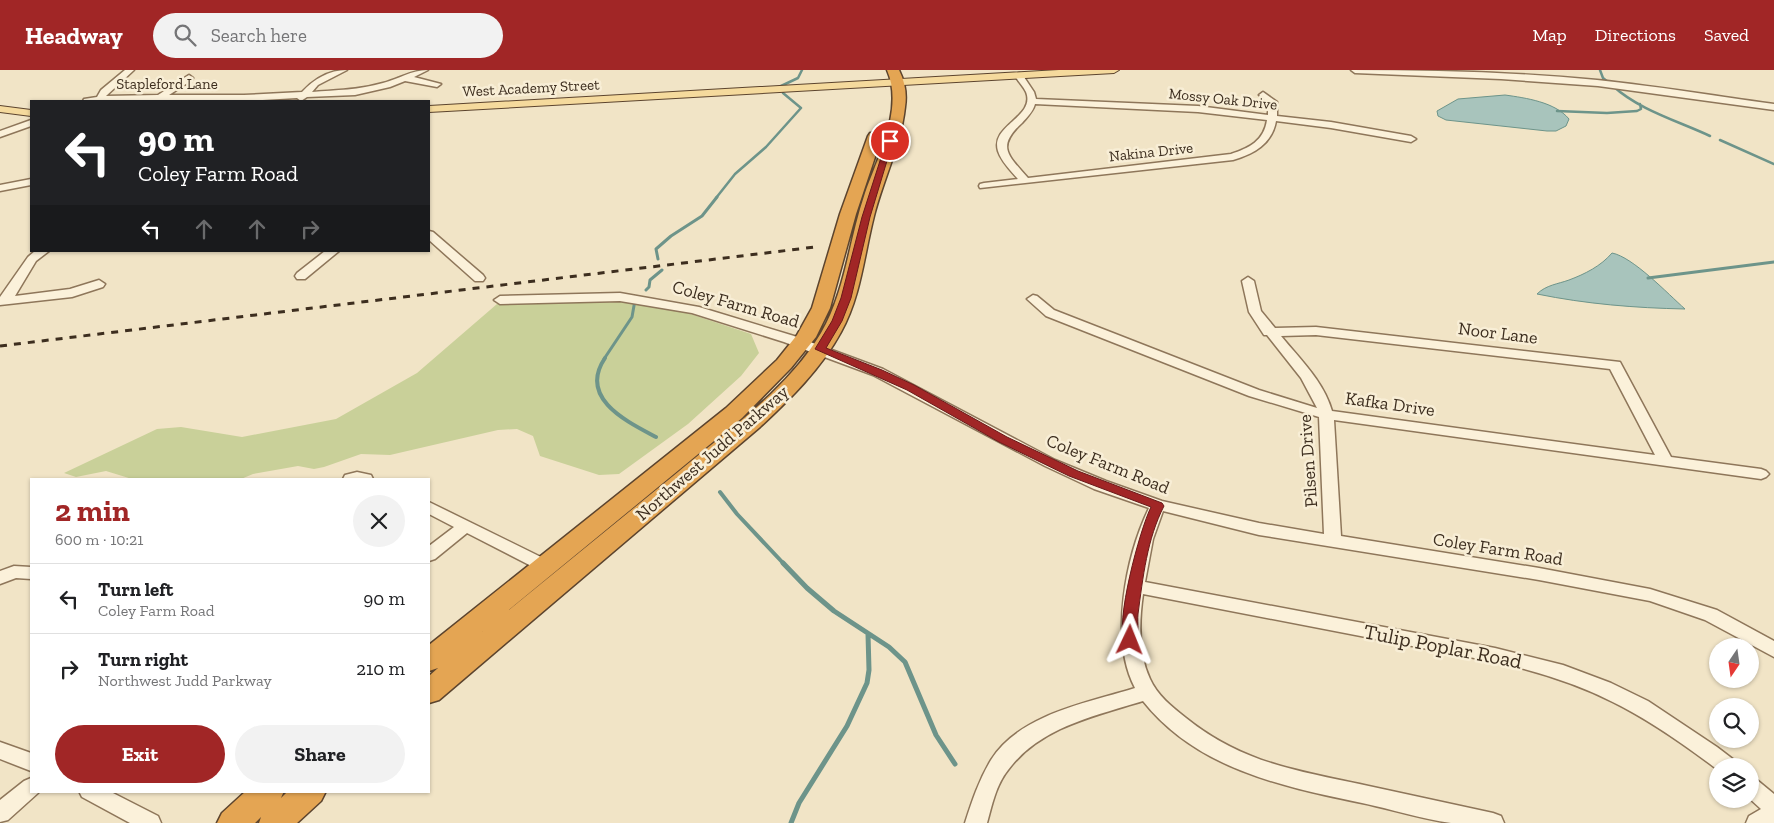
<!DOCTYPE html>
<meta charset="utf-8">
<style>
body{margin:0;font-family:"Zilla Slab",serif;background:#f2f2f2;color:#202124;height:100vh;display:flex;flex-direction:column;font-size:19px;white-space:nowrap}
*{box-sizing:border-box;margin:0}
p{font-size:16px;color:#757577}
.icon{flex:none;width:28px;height:28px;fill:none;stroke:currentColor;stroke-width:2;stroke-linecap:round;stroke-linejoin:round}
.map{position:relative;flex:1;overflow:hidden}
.panel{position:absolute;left:30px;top:408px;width:400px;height:315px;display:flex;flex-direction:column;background:#fff;border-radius:0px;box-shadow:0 1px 4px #0004}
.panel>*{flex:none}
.hud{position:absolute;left:30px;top:30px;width:400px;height:152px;border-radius:0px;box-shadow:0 1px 4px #0004;background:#202124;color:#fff;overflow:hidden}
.needle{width:32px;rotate:193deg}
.buttons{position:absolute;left:1709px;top:568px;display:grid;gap:10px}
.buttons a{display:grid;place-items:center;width:50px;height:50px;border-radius:50%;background:#fff;box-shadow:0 1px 4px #0004;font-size:25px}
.pin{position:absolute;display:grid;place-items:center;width:42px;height:42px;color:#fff;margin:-21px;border:2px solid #fff;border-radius:50%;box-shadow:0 1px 5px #0007}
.me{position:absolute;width:55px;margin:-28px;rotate:2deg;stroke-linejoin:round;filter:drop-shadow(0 0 4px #0008)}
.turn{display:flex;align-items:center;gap:18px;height:105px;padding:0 25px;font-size:22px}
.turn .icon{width:65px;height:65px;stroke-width:2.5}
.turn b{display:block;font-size:35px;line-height:42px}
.lanes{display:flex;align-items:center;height:48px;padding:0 25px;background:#0003;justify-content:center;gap:25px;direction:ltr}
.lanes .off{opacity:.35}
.round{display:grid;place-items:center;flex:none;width:52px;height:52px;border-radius:26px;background:#f2f2f2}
.headline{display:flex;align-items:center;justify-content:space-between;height:85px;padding:0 25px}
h1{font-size:30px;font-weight:800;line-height:38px;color:#a12626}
.primary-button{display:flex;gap:10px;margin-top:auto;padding:10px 25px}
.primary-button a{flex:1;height:58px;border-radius:30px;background:#a12626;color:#fff;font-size:20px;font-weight:800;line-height:58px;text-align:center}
.primary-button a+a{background:#f2f2f2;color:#202124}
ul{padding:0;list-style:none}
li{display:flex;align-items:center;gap:15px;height:70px;padding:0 25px;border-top:1px solid #e0e0e0}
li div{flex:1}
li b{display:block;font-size:19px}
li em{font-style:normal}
header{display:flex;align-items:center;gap:30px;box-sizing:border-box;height:70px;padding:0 25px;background:#a12626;color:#fff}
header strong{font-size:24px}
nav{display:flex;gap:28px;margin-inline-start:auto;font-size:18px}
.search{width:350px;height:45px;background:#f2f2f2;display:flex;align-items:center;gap:12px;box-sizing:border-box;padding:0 18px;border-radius:28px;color:#757577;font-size:19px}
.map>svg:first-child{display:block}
.green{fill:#c9d099}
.water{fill:#a8c4bc;stroke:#6d948a}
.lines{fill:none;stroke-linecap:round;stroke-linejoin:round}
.stream-far3{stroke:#6d948a;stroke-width:2.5}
.stream-far2{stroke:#6d948a;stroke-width:3}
.stream-far1{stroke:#6d948a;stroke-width:4}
.stream{stroke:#6d948a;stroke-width:5}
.minor-casing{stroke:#8e765a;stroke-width:3}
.major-casing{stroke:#5c442e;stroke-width:2}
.highway-casing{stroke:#5c442e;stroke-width:3}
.minor{fill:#fbf1da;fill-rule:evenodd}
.major{fill:#f5da9d;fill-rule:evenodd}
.highway{fill:#e4a553;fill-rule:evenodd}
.rail{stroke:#3d2e1f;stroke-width:3;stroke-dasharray:7 7;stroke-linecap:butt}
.route{fill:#a12626;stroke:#691919}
.labels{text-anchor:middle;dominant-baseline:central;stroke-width:5;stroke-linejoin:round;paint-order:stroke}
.far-street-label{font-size:15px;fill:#3d2e1f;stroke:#f8eed6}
.street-label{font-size:18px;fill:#3d2e1f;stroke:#f8eed6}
.near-street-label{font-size:21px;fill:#3d2e1f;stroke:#f8eed6}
</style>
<header>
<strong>Headway</strong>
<div class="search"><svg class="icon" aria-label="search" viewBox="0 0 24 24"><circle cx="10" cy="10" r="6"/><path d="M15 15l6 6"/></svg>Search here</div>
<nav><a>Map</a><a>Directions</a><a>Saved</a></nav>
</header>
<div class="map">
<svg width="1774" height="753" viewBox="0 0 1774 753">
<rect width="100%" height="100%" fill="#f1e4c6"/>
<path class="green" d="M881,64H885L884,71L854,168H848Z
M619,230L654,232L751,264L759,283L741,306L688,354L619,404L599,405L540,386L533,366L517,359L498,360L390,385L361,384L324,397L314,399L298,396L253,404L241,409H132L106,401L76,407L64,403L157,359L181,357L242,367L336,349L417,303L497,234Z"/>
<path class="water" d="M1505,25C1526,28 1555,32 1569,49L1566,56L1556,61H1547L1446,50L1438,46L1437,41L1458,29Z
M1612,183C1633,187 1668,224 1685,239C1635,238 1586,234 1537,224C1546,215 1558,214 1569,210C1585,204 1601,196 1612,183Z"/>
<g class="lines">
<path class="stream-far3" d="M1600,0L1603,8L1608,12
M781,16L798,8L802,0
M1613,16C1639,40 1678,51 1710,66
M1557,41L1607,43L1637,41L1641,39L1640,34
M1720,70L1774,94
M716,128L735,104L766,77L801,38L783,23"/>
<path class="stream-far2" d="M658,189L656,179L671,166L702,146L717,127
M1648,208L1774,192
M646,220L649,217L650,210L662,200
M604,289L632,247L635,230"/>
<path class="stream-far1" d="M605,288C578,328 626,351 656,367
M720,422L737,444L784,494"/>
<path class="stream" d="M783,493L807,518L834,541L889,577L905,592L936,665L955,694
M791,753L799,733L847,656L867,613L869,600L868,564"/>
<g class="minor-casing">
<path id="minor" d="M125,0H134L106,26L158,25L189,5L193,8L192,10L169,25H244L302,22C314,9 329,0 347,0L318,15L312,22C336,20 359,20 383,13C399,9 411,0 428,0L414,7L441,14L437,17L405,11L390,17L355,25L307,27L301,31L297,28L244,31H83L84,29L97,27L101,20Z
M1351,0C1433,0 1515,2 1597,10C1656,16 1715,26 1774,34V40L1598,16L1501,9L1355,3Z
M1019,3L1022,4L1034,22L1036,29L1198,36L1268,45V33L1259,25L1263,22L1277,32V46L1331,52L1411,66L1416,69L1411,72L1331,58L1276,51C1272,74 1254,84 1233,90L980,118L979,116L980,114L984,113L1018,109C1011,101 1001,91 998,81C990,55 1036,47 1026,22C1023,16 1018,11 1015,6ZM1035,34L1198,42L1267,50C1264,71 1249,78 1231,84L1028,108C1008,85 996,77 1022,53C1027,47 1033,42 1035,34Z
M31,50V56L0,67V61Z
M31,109V115L0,121V115Z
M429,161L433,162L483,205L485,208L483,211H475L429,170Z
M35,181H49L36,191L15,226L70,219L99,210L105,214L103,217L72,227L0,235V227L28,187Z
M325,181H339L305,209H297L295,206L297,203Z
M1248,207L1254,211L1261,241L1275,258L1316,257L1620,292L1671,387L1761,399L1766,401L1769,404L1766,407L1761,409L1334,350L1341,466L1539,498L1650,519L1717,540L1774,571V587L1705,550L1650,531L1539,510L1259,465L1163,441L1153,469L1145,512L1495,578L1563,595L1611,613L1648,631L1717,677L1734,690L1737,696H1718V700C1643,643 1588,612 1495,592L1143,524C1139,552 1138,583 1150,609C1157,625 1172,637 1186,648C1242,693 1295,700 1364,715C1407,724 1450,734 1493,743L1501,746L1504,753C1487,753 1468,753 1451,753C1421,749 1391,739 1362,733C1281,716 1197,699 1143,631C1095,646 1040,657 1008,700C996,715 992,735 987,753H965C972,731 979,710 991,690C1020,644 1087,633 1135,618C1109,569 1126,486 1149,438L1094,419L1045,396L873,305L784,272L692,243L620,231L500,234L494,230L500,226L620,223L699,237L794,266L883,299L1055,390L1106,411L1162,431L1259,453L1324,464L1319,347L1249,326L1046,246L1027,229L1033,225L1037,226L1054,240L1259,320L1317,338L1301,308L1267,265H1264L1249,242L1242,211ZM1316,265L1610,299L1655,385L1332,341C1324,312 1300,289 1281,266Z
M357,402L371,405L373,409H343L345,405Z
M429,432L551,492L554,496L551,500L545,502L539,500L467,463L435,489L429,491V476L454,457L429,444Z
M14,496L31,497V509L16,508L0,514V501Z
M0,672L31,683V701L0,689Z
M1750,707L1757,710L1774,724V753H1746L1749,746L1761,739L1750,729Z
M31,708V721H39L38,723L8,750L0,752V730L24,711Z
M79,721H109L158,746L161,753H130L82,727Z"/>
</g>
<g class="major-casing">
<path id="major" d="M1059,0H1119L1114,3L429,42V36Z
M0,36L31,40V46L0,42Z"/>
</g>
<g class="highway-casing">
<path id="highway" d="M887,0H899C905,12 907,24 905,37C901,75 883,110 874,146C864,185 861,226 841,262C821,299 790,329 760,357L439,630L429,633V606L438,598L429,601V575L726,338L777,290L797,265L812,238L840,144L868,66L870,63H880L882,66L856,144L830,238L816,267L791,298L742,348L482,562C548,508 613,455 678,402C728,360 787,320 821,263C846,220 849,169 865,123C878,86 904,39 887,0Z
M246,721H284L281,728L288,721H326L321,731L297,753H259L261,747L255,753H217L222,743Z"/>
</g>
<use href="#minor" class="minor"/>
<use href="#major" class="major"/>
<use href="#highway" class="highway"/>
<path class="rail" d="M0,276L815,177"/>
</g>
<path class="route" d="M887,69L893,71L870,147L851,228L842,251L826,278L882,300L914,315L1007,367L1078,401L1162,433L1164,436C1147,469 1143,507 1138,544C1137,553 1140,566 1135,574L1130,575L1125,574C1114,554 1140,459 1151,437L1069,406L999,372L907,320L815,279L832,251L841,228L862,147Z"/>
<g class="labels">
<g class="far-street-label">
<text x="167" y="14">Stapleford Lane</text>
<text transform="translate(531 18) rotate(-3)">West Academy Street</text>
<text transform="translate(1223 29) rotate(6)">Mossy Oak Drive</text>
<text transform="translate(1151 82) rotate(-6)">Nakina Drive</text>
</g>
<g class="street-label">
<text transform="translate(736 234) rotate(16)">Coley Farm Road</text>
<text transform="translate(1498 263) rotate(7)">Noor Lane</text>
<text transform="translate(1390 334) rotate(8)">Kafka Drive</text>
<text transform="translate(712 383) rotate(-41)">Northwest Judd Parkway</text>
<text transform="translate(1308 391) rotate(-94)">Pilsen Drive</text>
<text transform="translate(1108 394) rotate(22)">Coley Farm Road</text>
<text transform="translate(1498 479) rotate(9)">Coley Farm Road</text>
</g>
<g class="near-street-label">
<text transform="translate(1443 576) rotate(11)">Tulip Poplar Road</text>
</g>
</g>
</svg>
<div class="buttons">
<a><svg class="needle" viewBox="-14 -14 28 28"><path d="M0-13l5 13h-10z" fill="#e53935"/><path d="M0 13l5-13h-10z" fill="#757577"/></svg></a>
<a><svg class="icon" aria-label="search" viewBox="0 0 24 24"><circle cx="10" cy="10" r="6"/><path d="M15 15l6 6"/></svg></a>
<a><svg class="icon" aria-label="layers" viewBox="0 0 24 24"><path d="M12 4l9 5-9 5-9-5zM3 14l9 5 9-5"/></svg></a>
</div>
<div class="pin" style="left:890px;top:71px;background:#d93025"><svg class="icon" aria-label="arrive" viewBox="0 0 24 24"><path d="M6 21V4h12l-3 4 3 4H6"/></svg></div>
<svg class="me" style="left:1130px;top:570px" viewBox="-20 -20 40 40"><path d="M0-17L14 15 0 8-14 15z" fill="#a12626" stroke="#fff" stroke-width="4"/></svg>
<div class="hud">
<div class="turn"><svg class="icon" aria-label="left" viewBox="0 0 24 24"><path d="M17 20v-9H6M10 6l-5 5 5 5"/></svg><div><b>90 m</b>Coley Farm Road</div></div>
<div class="lanes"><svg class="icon" aria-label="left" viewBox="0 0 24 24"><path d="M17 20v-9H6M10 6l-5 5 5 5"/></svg><svg class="icon off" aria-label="ahead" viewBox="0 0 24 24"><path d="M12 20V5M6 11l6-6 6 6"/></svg><svg class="icon off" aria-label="ahead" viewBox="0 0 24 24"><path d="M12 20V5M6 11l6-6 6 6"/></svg><svg class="icon off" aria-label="right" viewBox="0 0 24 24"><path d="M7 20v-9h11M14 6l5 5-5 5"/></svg></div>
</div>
<section class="panel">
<div class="headline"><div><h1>2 min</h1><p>600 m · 10:21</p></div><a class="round"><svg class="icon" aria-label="close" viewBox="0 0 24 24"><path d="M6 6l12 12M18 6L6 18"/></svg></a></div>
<ul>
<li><svg class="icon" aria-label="left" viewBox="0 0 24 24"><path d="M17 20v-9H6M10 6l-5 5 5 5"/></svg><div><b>Turn left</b><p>Coley Farm Road</p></div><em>90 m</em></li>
<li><svg class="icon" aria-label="right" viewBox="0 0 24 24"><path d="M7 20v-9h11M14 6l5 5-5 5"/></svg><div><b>Turn right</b><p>Northwest Judd Parkway</p></div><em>210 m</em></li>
</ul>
<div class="primary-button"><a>Exit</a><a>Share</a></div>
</section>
</div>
